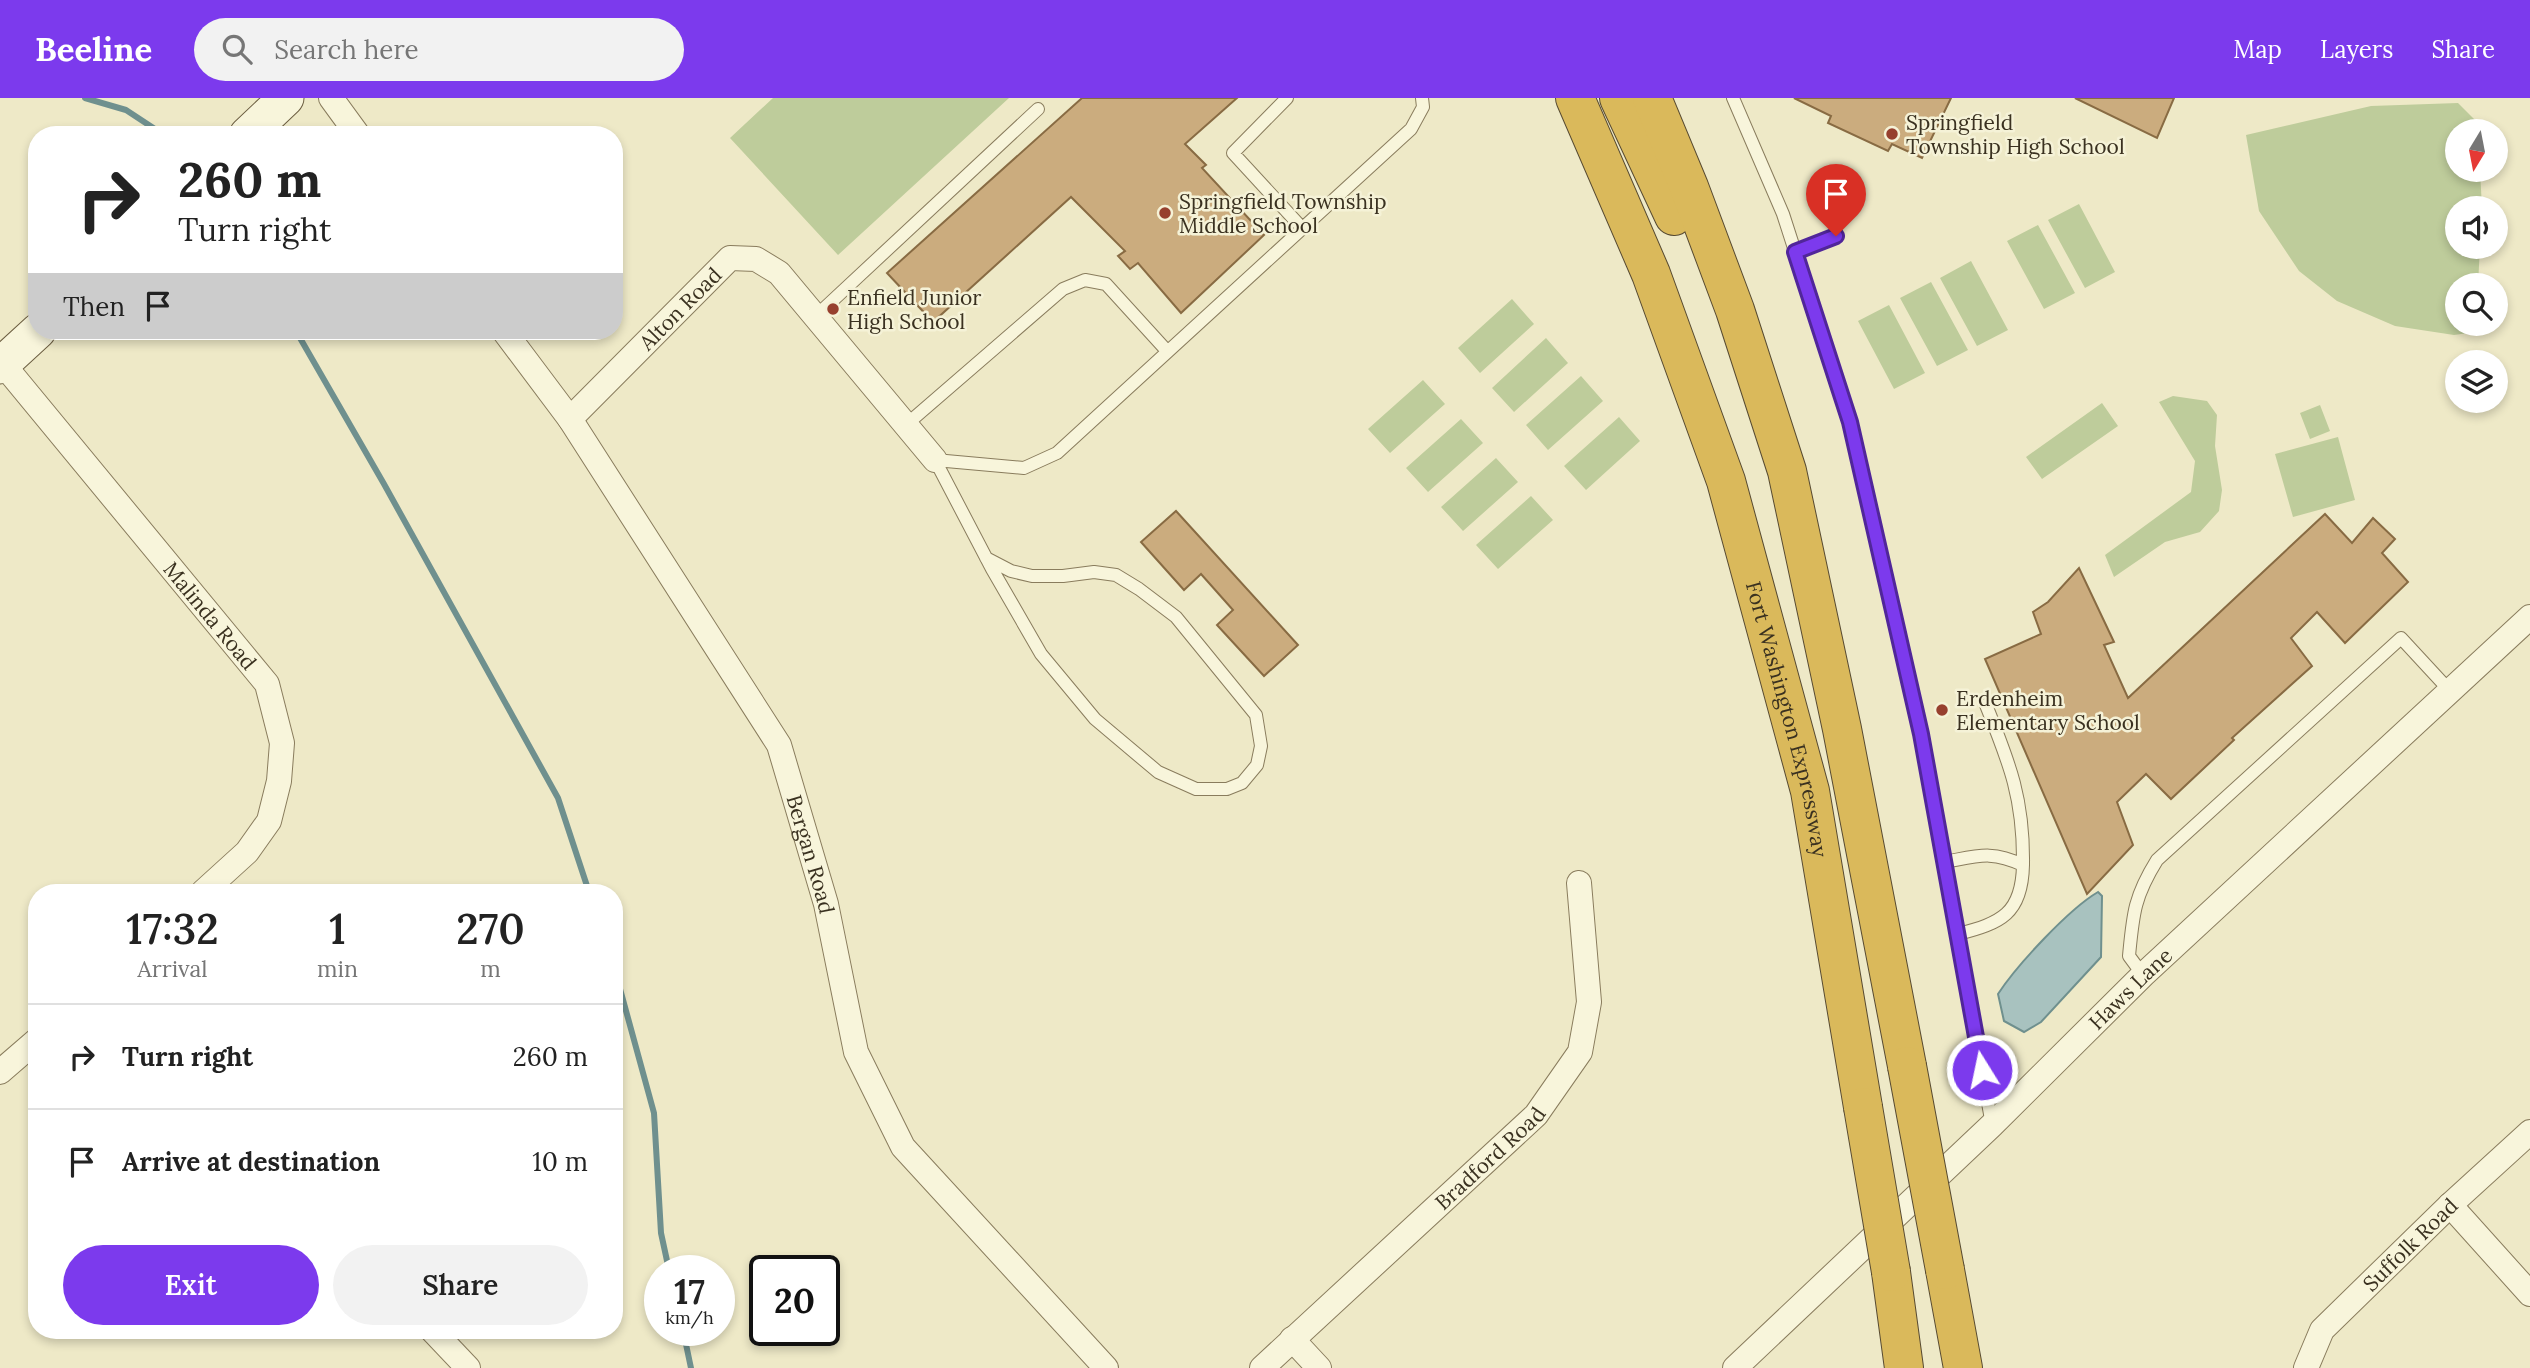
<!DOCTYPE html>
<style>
body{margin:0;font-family:Lora,serif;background:#f2f2f2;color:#222;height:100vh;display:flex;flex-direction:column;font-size:26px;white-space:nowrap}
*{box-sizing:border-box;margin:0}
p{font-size:23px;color:#767676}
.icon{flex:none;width:38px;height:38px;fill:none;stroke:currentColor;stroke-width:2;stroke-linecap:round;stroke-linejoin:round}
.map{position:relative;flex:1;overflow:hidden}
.details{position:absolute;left:28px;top:786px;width:595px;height:455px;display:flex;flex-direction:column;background:#fff;border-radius:28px;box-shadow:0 4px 10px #0003}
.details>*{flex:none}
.guide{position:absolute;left:28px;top:28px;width:595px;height:214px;border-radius:28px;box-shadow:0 4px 10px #0003;background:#fff;color:#222;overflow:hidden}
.needle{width:46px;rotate:190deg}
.buttons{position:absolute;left:2445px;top:21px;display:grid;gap:14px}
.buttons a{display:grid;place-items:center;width:63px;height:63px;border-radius:50%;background:#fff;box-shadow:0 4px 10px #0003;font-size:35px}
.speed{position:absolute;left:644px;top:1157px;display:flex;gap:14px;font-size:35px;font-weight:700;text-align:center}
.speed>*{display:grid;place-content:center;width:91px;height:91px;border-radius:50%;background:#fff;box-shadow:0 4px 10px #0003;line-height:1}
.speed small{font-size:18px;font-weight:400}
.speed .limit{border:4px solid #111;border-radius:10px;background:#fff;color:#111}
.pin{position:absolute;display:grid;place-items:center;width:60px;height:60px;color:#fff;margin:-72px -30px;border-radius:50% 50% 50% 0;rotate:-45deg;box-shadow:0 0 7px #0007}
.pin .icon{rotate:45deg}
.me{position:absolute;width:77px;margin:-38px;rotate:350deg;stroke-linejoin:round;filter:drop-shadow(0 0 5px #0008)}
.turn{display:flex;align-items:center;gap:24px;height:147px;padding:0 35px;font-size:32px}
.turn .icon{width:91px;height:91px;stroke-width:2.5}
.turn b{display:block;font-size:49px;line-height:60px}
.then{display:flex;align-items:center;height:66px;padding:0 35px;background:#0003;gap:14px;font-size:26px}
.eta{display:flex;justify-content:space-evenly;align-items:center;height:119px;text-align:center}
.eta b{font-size:42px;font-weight:600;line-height:49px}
.cta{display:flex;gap:14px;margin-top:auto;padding:14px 35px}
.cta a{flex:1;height:80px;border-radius:42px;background:#7c3aed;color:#fff;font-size:28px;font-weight:600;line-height:80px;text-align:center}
.cta a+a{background:#f2f2f2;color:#222}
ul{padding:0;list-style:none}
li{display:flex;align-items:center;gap:21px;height:105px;padding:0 35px;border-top:2px solid #e0e0e0}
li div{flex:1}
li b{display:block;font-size:26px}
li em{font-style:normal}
header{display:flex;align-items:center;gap:42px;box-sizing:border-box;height:98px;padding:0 35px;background:#7c3aed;color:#fff}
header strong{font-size:33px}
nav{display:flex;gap:38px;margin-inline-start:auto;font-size:24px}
.search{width:490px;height:63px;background:#f2f2f2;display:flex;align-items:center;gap:18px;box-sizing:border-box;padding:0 24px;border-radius:38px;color:#767676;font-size:26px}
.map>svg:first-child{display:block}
.green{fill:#becc9b}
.water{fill:#a8c2bf;stroke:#6f908e;stroke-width:2}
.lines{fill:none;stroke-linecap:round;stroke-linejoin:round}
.stream{stroke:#6f908e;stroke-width:6}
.building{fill:#cbac7e;stroke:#886b43;stroke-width:2}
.lane-casing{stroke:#897c5d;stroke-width:14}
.street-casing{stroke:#897c5d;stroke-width:26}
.secondary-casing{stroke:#6b5d40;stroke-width:37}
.highway-casing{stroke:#574a31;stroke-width:40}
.lane{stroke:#f8f5db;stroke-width:12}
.street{stroke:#f8f5db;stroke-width:24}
.secondary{stroke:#f8f5db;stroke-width:35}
.highway{stroke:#dab95b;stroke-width:38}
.highway-bridge-casing{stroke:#574a31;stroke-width:40;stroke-linecap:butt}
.highway-bridge{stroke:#dab95b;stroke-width:38}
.route-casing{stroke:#51269a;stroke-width:18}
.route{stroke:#7c3aed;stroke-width:12}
.poi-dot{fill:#97402e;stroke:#f5f2d7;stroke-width:2.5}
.labels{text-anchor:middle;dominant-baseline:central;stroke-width:5;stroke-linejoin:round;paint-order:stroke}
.poi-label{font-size:21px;fill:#3a3120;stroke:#f5f2d7;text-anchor:start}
.street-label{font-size:21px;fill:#3a3120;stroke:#f5f2d7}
</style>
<header>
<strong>Beeline</strong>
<div class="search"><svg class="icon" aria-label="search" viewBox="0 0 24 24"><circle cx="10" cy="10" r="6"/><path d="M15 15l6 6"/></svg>Search here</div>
<nav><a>Map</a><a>Layers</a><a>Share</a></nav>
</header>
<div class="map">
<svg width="2530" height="1270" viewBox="0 0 2530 1270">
<rect width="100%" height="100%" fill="#eee9c7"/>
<path class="green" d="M773,0H1009L838,157L730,40Z
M2458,5L2475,22L2476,33H2457V72H2480L2482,110H2457V149H2480L2478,187H2457V226H2476V234L2454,237L2395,228L2337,203L2299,173L2259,113L2246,37L2371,8Z
M2079,106L2115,174L2085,190L2048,122Z
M2038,127L2075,195L2044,211L2007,143Z
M1971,163L2008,232L1977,248L1940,180Z
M1931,184L1968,252L1937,268L1900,200Z
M1512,201L1534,226L1480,275L1458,250Z
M1889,207L1925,275L1894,291L1858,223Z
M1546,240L1568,265L1514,314L1492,290Z
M1581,278L1603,303L1548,352L1526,327Z
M1423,282L1445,306L1390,355L1368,331Z
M2173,298L2207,303L2217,317L2215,348L2222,392L2219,413L2200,434L2165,444L2114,479L2105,457L2191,394L2195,363L2159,304Z
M2102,305L2118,328L2042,381L2026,359Z
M2320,307L2330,333L2310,341L2300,315Z
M1619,319L1640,343L1586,392L1564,368Z
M1461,321L1483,345L1428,394L1406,370Z
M2338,339L2355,402L2293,419L2275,356Z
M1496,360L1518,384L1463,433L1441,409Z
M1531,398L1553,422L1498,471L1476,447Z"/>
<path class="water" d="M2098,794L2102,798L2101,859L2041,924L2024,934L2004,923L1998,896C2017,867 2069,811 2098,794Z"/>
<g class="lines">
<path class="stream" d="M85,0L126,12L164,37
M296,233L384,386L558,700L589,794
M614,869L654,1015L661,1135L669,1172
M683,1232L691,1270"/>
</g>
<path class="building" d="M1082,0H1237L1185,46L1206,67L1202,70L1264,137L1181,215L1138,165L1130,171L1118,158L1125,153L1071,99L933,224L887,175Z
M1794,0H1951L1922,60L1892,46L1888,53L1828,25L1831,18Z
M2075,0H2174L2157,40Z
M1176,413L1298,547L1264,578L1217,527L1233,512L1201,476L1184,492L1141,444Z
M2325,416L2352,445L2373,420L2395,441L2382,455L2408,484L2345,545L2317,514L2291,540L2312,568L2232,640L2234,642L2171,701L2146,676L2117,704L2133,747L2087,796L1985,561L2041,536L2033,514L2048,504L2079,470L2114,544L2104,547L2128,600Z"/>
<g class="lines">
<g class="lane-casing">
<path id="lane" d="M1287,0L1233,55L1302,130
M1733,0L1783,116L1850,324L1921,636L1992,1027
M1795,154L1836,138
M816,218L1038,11
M907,326L1063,191L1085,182L1106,186L1167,253
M935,362L992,471L1041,556L1095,621L1158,674L1196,691H1227L1242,685L1257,667L1261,648L1256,617L1176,519L1139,491L1116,477L1094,474L1063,478H1032L1011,473L986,460
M935,362L1024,370L1057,355L1411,31L1423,9L1422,0
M1986,607C2010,666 2024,702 2023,767
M1944,764C1978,758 1991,752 2023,767C2022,816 2001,825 1958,836
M2143,877L2129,858C2133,816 2134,799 2157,762L2401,540L2450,593"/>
</g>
<g class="street-casing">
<g id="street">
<path d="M331,0L358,37"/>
<path id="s1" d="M504,233L570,321L779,647L826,806L856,954L903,1049L1106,1270"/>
<path id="s2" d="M3,266L267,586L282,645L279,683L269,723L247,754L203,794"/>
<path id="s3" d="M570,321L730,160L756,161L779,175L935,362"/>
<path d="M0,974L37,942"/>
<path d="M2450,1107L2530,1196"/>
<path d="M432,1232L468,1270"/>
<path d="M1292,1241L1319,1270"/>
<path id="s4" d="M1262,1270L1536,1017L1580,954L1589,904L1579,785"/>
<path id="s5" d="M1735,1270L1992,1027L2143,877L2530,519"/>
<path id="s6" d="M2306,1270L2322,1232L2450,1107L2530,1034"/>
</g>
</g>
<g class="secondary-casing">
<path id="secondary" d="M247,37L286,0
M0,268L38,233"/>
</g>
<g class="highway-casing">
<g id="highway">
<path id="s7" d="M1575,0L1651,176L1726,383L1810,693L1863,1009"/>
<path d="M1619,0L1674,118"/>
<path d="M1652,0L1689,89L1735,212L1787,373L1842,631L1907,968"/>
<path d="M1945,1172L1963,1270"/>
<path d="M1891,1174L1904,1270"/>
</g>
</g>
<use href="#lane" class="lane"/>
<use href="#street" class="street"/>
<use href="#secondary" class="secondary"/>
<use href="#highway" class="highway"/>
<g class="highway-bridge-casing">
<path id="highway-bridge" d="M1907,968L1945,1172
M1863,1009L1891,1174"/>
</g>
<use href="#highway-bridge" class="highway-bridge"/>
</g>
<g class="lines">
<g class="route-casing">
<path id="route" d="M1836,138L1795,154L1850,324L1921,636L1982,972"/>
</g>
<use href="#route" class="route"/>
</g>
<g class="poi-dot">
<circle cx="1892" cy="36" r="7"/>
<circle cx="1165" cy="115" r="7"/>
<circle cx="833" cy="211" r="7"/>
<circle cx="1942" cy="612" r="7"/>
</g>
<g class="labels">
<g class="poi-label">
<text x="1906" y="24">Springfield<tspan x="1906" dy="24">Township High School</tspan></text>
<text x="1179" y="103">Springfield Township<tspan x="1179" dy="24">Middle School</tspan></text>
<text x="847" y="199">Enfield Junior<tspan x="847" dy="24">High School</tspan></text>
<text x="1956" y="600">Erdenheim<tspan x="1956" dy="24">Elementary School</tspan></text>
</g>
<g class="street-label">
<text stroke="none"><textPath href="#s3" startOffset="156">Alton Road</textPath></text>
<text stroke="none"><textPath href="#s2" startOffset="326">Malinda Road</textPath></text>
<text stroke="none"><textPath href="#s7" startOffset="658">Fort Washington Expressway</textPath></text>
<text stroke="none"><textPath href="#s1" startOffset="611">Bergan Road</textPath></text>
<text stroke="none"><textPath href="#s5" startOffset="548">Haws Lane</textPath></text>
<text stroke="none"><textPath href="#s4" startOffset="310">Bradford Road</textPath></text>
<text stroke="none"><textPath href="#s6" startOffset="164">Suffolk Road</textPath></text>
</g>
</g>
</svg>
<div class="buttons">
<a><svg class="needle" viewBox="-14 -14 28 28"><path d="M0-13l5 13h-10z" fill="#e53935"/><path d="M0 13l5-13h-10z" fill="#767676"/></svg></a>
<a><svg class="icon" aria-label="sound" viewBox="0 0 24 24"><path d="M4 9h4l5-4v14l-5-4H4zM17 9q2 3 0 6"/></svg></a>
<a><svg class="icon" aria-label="search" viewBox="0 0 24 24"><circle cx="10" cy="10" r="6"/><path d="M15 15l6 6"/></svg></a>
<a><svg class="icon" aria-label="layers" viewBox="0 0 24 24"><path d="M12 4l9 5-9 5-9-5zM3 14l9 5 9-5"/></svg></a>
</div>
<div class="speed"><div>17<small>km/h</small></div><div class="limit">20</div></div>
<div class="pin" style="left:1836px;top:138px;background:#d93025"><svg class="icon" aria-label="arrive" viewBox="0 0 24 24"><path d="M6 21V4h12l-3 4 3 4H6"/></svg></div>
<svg class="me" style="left:1982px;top:972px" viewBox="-20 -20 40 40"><circle r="17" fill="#7c3aed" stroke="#fff" stroke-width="3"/><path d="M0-11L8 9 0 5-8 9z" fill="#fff"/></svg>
<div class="guide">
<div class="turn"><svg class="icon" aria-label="right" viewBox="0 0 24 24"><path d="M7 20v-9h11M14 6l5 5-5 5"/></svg><div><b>260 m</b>Turn right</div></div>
<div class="then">Then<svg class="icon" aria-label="arrive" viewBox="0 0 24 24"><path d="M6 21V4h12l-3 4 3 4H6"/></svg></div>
</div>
<section class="details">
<div class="eta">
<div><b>17:32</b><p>Arrival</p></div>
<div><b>1</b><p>min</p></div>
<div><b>270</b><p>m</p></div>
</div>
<ul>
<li><svg class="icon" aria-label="right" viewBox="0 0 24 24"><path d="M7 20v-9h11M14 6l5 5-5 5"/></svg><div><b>Turn right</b></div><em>260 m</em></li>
<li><svg class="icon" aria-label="arrive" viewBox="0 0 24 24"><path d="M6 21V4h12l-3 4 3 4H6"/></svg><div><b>Arrive at destination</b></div><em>10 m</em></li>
</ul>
<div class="cta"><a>Exit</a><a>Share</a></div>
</section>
</div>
